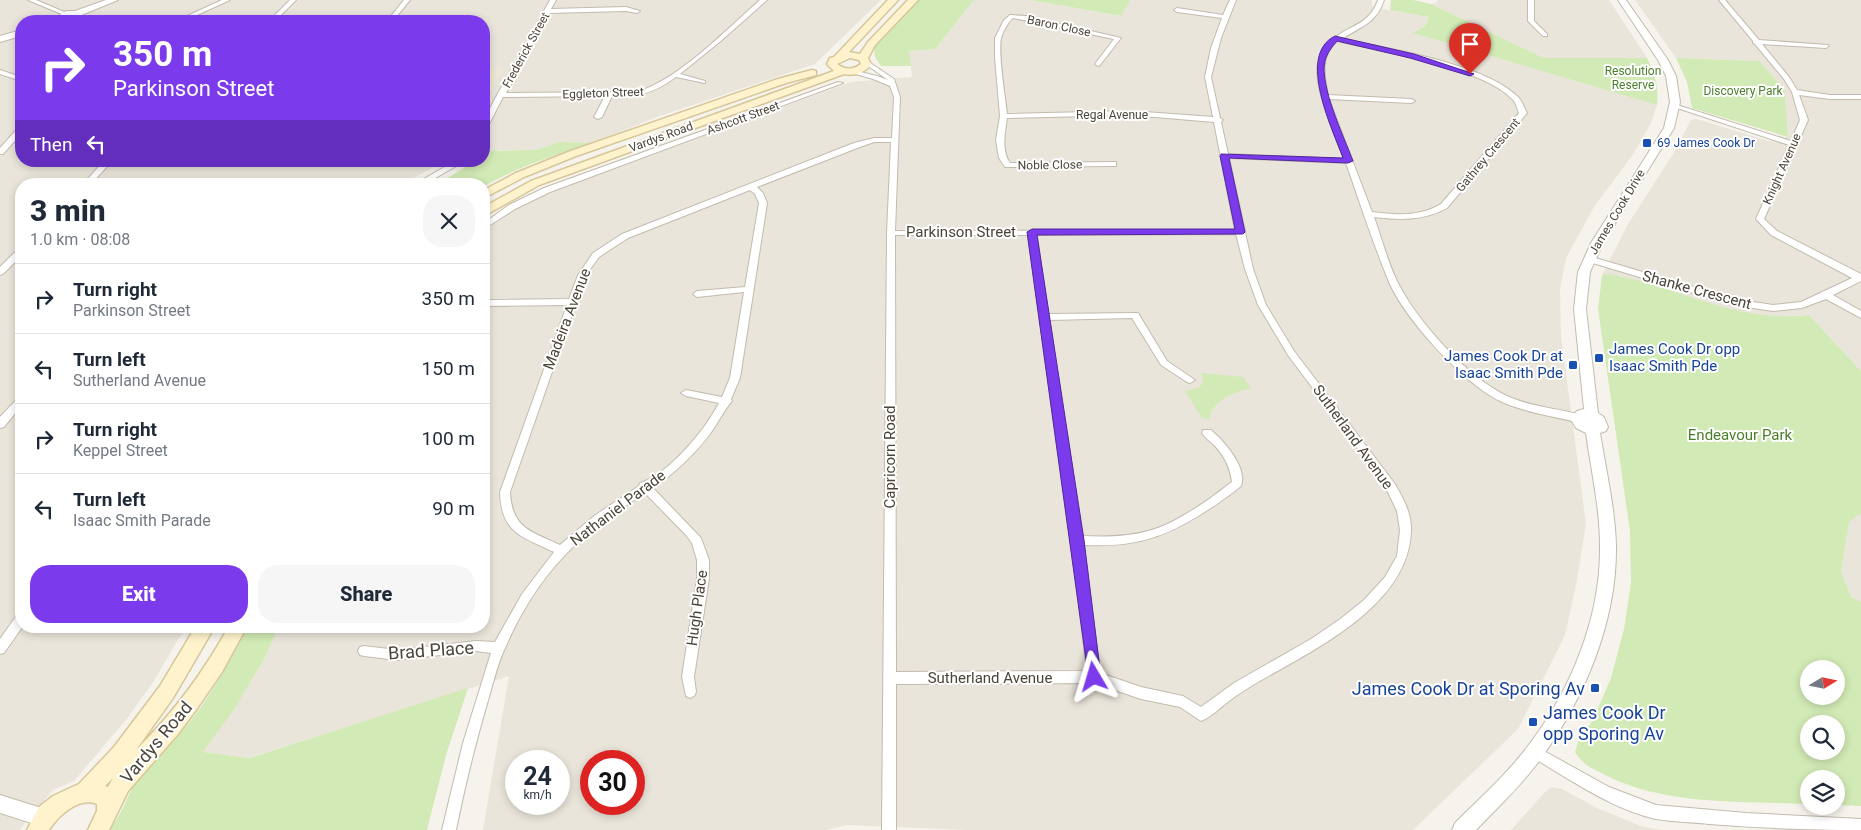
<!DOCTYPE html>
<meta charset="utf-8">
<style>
body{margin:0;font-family:Roboto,sans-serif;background:#f6f6f7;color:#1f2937;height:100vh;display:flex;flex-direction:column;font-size:19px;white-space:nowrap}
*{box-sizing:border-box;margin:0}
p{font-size:16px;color:#747a83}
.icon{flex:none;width:28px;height:28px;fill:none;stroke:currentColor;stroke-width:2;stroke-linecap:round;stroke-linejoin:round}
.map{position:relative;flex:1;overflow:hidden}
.panel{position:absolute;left:15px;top:178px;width:475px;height:455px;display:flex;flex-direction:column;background:#fff;border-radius:20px;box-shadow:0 2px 8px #0003}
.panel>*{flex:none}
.hud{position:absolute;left:15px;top:15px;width:475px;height:152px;border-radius:20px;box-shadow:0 2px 8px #0003;background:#7c3aed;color:#fff;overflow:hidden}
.needle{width:32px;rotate:80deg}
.tools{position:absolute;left:1800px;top:660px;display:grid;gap:10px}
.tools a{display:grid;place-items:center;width:45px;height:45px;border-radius:50%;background:#fff;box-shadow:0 2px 8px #0003;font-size:25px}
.speed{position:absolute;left:505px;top:750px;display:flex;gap:10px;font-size:25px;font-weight:700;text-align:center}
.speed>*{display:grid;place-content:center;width:65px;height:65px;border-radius:50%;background:#fff;box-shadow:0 2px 8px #0003;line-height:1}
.speed small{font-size:12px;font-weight:400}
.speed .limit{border:8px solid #d22;background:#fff;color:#111}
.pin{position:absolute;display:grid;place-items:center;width:42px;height:42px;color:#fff;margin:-51px -21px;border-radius:50% 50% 50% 0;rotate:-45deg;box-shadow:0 0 5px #0007}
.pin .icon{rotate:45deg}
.me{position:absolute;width:55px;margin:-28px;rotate:353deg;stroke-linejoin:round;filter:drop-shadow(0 0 4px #0008)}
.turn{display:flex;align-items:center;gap:18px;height:105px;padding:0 15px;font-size:22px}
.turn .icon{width:65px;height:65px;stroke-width:2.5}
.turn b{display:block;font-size:35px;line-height:42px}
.then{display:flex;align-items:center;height:48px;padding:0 15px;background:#0003;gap:10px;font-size:19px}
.round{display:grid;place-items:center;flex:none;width:52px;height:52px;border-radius:20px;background:#f6f6f7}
.overview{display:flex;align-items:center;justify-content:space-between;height:85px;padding:0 15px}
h1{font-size:30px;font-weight:800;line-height:38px}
.button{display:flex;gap:10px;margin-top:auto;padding:10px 15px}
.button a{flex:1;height:58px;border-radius:20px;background:#7c3aed;color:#fff;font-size:20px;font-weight:800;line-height:58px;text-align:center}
.button a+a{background:#f6f6f7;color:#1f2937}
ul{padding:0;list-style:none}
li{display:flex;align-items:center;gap:15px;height:70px;padding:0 15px;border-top:1px solid #e0e1e3}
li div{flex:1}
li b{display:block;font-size:19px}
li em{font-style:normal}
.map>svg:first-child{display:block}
.residential{fill:#eae5da;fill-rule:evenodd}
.education{fill:#efe8d6}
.green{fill:#d2eab5;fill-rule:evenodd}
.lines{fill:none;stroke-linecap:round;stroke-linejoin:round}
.minor-casing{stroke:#c2bbae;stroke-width:2}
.tertiary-casing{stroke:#c2bbae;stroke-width:2}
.secondary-casing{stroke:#d6c79b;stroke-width:3}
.minor{fill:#fff;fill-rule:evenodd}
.tertiary{fill:#fff;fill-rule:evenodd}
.secondary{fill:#fff3cd;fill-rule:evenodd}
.route{fill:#7c3aed;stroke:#51269a}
.transit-dot{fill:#1a4fb4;stroke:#fff;stroke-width:2}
.labels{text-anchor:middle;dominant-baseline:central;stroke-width:4;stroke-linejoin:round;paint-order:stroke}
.far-street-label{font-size:12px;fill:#4b4439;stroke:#fff}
.far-park-label{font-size:12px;fill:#4a7f2a;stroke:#fff}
.far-transit-label{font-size:12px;fill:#164399;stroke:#fff;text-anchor:start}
.street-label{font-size:15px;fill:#4b4439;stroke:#fff}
.transit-label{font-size:15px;fill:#164399;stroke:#fff;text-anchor:start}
.park-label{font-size:15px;fill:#4a7f2a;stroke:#fff}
.near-street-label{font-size:18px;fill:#4b4439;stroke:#fff}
.near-transit-label{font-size:18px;fill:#164399;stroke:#fff;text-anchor:end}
</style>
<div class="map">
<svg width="1861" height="830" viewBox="0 0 1861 830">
<rect width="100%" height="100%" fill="#f6f3ec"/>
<path class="residential" d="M0,0H881L815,64L657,117L592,143L559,142L536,150L484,151V21H21V161H445L402,184H21V626H186L154,681L125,721L74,781L53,790L19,830H0Z
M974,0H1030L1120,16L1130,0H1372V7L1429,17L1425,26L1414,33L1657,105L1651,123L1634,153L1594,207L1566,258L1560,289L1561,336L1586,524L1577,580L1565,635L1518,729L1413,830H967L847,825L826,830H483L509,676L248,758L203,752L235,708L264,659L279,626H484V233L498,218L540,196L851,82L912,77L909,51L935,49ZM516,761H559V804H516ZM591,761H634V804H591Z
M1438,0H1609L1647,58H1544L1431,4L1436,3Z
M1635,0H1861V371L1809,315L1778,317L1739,312L1619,276L1602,275L1628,224L1673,154L1691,120L1696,119L1769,141L1788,137L1759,61L1676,58Z
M1861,513V602L1851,597L1841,571L1849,522Z
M1552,787L1562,789L1599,809L1644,827L1662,830H1511L1545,792Z"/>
<path class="education" d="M484,69H503L484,103Z"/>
<path class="green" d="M919,0H974L935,49L909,51L911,66H881L875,57L874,47Z
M1030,0H1130L1121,16Z
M1391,0H1413L1431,4L1544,58H1647C1655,74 1659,87 1657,105L1413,33L1425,26L1429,17L1390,10Z
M1676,58L1759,61L1784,89L1788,137L1692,108L1687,82Z
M559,142L592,143C555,155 518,167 484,186V184H438L475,161H484V151L536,150Z
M1609,274C1678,286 1736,324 1809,315L1861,371V513L1849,522L1841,571L1851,597L1861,602V806L1836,805V779H1809V804C1740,801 1667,806 1605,775C1592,768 1583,765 1575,752L1578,742L1593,720L1611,678L1624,629L1631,583L1630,531L1598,309L1602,275ZM1809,669H1836V696H1809ZM1809,724H1836V751H1809Z
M1201,373L1243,377L1251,388C1234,392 1213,400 1209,419L1202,418L1185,391L1198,388L1203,383Z
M247,626H279L264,659L235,708L203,752L249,758L468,688L446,755L427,830H109C123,814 127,795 138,777C150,758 169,746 183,730C210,699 228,663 247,626Z"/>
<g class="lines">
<g class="minor-casing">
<path id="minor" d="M28,0H36L69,14L64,15Z
M222,0H230L184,21H176Z
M290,0H296L275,21H269Z
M404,0H410L393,21H387Z
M550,0H556L551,9L626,7L640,11L637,13L626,11L549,13L506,93L637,92C678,80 727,29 760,0H767L722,40L680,74L705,81V83L676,77C652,94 641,96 612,96L602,117L598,119L594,117L605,96L503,97L488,126L484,128V120L497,95Z
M1230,0H1236L1221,38L1211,77L1220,118L1223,120L1221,122L1228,154L1344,159C1335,135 1313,87 1318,63C1320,48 1331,39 1343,32C1360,23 1371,19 1378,0H1384C1376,24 1361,26 1342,39C1389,49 1482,63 1517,96C1522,100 1524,108 1527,113L1447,208C1424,221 1399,220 1374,217C1382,239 1388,264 1399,285C1419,323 1468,378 1507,396C1531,407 1556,408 1581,415L1582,418L1581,421L1577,422C1551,416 1524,412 1500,401C1463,383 1405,319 1389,282C1373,243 1360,203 1346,163L1229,158L1253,269L1266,305L1294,351L1395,484C1403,498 1412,514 1411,531C1409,605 1314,650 1258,682C1248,688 1238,694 1229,701C1220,708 1211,717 1201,721L1180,707L1141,699L1094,683L896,684V830H882L887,233L891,142H874L860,147L757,187L763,193L767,203L740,378L731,399L732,401C724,410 718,423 710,434C694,455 675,473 653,488L701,538L709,560V578L694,677L696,692L694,696L690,698L686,696L682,677L697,578V560L692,543L686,535L645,493C621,509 597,523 577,543C547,571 522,608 506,646C498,662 494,680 489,697C476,741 465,785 456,830H442L463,743L491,653L476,651L397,660L364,656L360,655L358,651L360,647L364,646L397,650L476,641L495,642L522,594L554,552C522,537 501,533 500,492L567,305L484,306V300L569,299L578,275L593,253L622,234L854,143L874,138H892L894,97L890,86L873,79L849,72L852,70L877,76L888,80L864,63V61L866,60L894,79L900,97L895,231L1235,230L1214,122L1131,115L1007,118C1005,133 1001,150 1010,163L1116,162V166H1113L1008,167H1005L999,158L996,140L1000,116L995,57V38L1004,20L1010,15L1026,16L1121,38L1100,65L1098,66L1095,64L1114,39L1013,18C1008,22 1003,32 1001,38C998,55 1005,95 1007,114L1131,111L1213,117L1205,77L1211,48L1222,18L1177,12L1174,10L1177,8L1223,15ZM1337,41C1379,51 1484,68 1512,99C1516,102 1517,109 1519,113L1441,204C1419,217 1396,215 1372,212L1329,99L1411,103L1415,101L1411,99L1328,95C1324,75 1320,56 1337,41ZM750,190L755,194L759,203L745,287L697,291L693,294L697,297L744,292L730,378L722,397L686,390L681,393L686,396L719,403C705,430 669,474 640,483L639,486L594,516L560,545C531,531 512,529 510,492L586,275L599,257L628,238ZM1236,234L1245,269L1258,305L1288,355L1384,484L1397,511L1400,530L1397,556L1385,577L1364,600L1339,620L1311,639L1234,683L1201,707L1183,696L1141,687L1100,673L1083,545C1132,547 1159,540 1200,515C1214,506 1228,497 1241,486C1248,468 1224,441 1211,430H1203L1202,433C1205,438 1210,441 1214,445C1224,455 1230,467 1232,482L1229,484C1208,501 1173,525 1148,531C1127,537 1104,537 1082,536L1049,320L1132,318L1161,365L1187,382L1190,383L1195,380L1167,361L1138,313L1048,314L1037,235ZM895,235H1028L1071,540L1087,671L896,672Z
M1528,0H1534V21L1547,34V36H1543L1528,21Z
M1719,0H1725L1759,40L1828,45L1829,46L1826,48L1762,44L1789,77L1797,90L1830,95H1861V99H1830L1799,95L1808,120L1764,219L1777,231L1861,274V281L1833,295L1861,311V318L1826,299L1802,308L1773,311L1733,305L1586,261L1585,259L1586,257H1592L1734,299L1773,305L1801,302L1852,278L1771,235L1756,219L1789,145L1671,106L1677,105L1791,141L1800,120L1792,92L1784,79L1755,44L1753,43V41Z
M0,70L21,77V81L0,74Z
M838,82L843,83L550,192L515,209L484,229V223L509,205L544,188Z
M18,128H21V134L3,154H0V148Z
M104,161H112L91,184H83Z
M455,161H465L425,184H415Z
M18,249H21V256L3,274L0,275V267Z
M21,397V406L4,427L0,428V417L18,398Z
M21,614V626H23L4,653L0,654V639L17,615Z
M1535,746L1609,787L1656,805L1746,813L1861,819V830C1810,830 1760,828 1709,824C1692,822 1673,822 1656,819C1611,809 1570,779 1530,756L1528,752L1530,748Z"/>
</g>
<g class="tertiary-casing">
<path id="tertiary" d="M106,0H118L79,16H70L66,20H60L58,16L66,11H75Z
M1618,0H1626L1668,60L1676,76L1680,102L1674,128L1603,243L1590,272L1586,309L1598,413L1604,417L1608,427L1606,431L1600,433C1606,470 1615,508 1616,546C1617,621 1585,697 1542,757C1523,784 1498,807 1476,830H1452L1455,823C1480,798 1507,774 1528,746C1571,690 1601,617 1600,546C1600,508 1591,470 1586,433L1576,428L1570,418L1577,411L1584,409L1574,309L1578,272L1591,243L1664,128L1670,102L1666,76L1658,60Z
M21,30V36L0,42V36Z
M0,795L51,811L54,818L51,825L44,827L0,813Z"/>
</g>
<g class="secondary-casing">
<path id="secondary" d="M888,0H898L849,52L860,54L868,42L908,0H918L875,45L868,58L871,65C864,73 854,76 844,74L539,185L484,216V207L531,181L834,71L827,64L830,58L834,57ZM850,58L859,60L861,64C853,70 845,70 837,64Z
M812,70L816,71V75L786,83L576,156L524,177L484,198V190L516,173L568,152L778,79Z
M196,626H215L173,698L136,750C173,713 204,672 229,626H247L222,672L196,710L178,734L128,791L109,830H88L97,811V804C79,796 58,816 49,830H27L39,807L53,796L79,784L114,747L160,686ZM113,778L108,787L105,786Z"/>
</g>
<use href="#minor" class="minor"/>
<use href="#tertiary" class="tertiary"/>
<use href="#secondary" class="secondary"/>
</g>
<path class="route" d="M1335,36L1414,54L1474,74L1470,76L1410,58L1337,41C1332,47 1327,53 1325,61C1319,85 1344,137 1353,161L1348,163L1229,158L1245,232L1243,234L1037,235L1084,540L1101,677L1099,682L1094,684L1089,682L1027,232L1032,229H1235L1220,156L1221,154L1343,158C1333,130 1296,55 1335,36Z"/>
<g class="transit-dot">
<rect x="1642" y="138" width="10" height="10" rx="2.5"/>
<rect x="1594" y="353" width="10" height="10" rx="2.5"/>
<rect x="1568" y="360" width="10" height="10" rx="2.5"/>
<rect x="1590" y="683" width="10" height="10" rx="2.5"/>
<rect x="1528" y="717" width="10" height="10" rx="2.5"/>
</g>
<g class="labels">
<g class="far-street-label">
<text transform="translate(1059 26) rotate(12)">Baron Close</text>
<text transform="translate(526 50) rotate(-61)">Frederick Street</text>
<text transform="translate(603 93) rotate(-2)">Eggleton Street</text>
<text x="1112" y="115">Regal Avenue</text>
<text transform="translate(743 118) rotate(-20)">Ashcott Street</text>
<text transform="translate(661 137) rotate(-20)">Vardys Road</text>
<text transform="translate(1488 155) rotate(-50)">Gathrey Crescent</text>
<text transform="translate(1050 165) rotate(-1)">Noble Close</text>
<text transform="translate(1782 169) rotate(-66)">Knight Avenue</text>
<text transform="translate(1617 212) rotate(-59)">James Cook Drive</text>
</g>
<g class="far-park-label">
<text x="1633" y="71">Resolution<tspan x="1633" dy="14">Reserve</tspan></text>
<text x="1743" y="91">Discovery Park</text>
</g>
<g class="far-transit-label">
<text x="1657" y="143">69 James Cook Dr</text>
</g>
<g class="street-label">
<text x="961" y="232">Parkinson Street</text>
<text transform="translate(1697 290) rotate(15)">Shanke Crescent</text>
<text transform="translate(567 319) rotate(-69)">Madeira Avenue</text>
<text transform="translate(1353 437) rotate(54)">Sutherland Avenue</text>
<text transform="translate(890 457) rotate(-90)">Capricorn Road</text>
<text transform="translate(618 508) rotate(-37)">Nathaniel Parade</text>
<text transform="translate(697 608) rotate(-82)">Hugh Place</text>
<text x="990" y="678">Sutherland Avenue</text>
</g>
<g class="transit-label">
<text x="1609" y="349">James Cook Dr opp<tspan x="1609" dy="17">Isaac Smith Pde</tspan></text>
<text x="1563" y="356" text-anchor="end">James Cook Dr at<tspan x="1563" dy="17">Isaac Smith Pde</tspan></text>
</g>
<g class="park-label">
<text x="1740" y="435">Endeavour Park</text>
</g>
<g class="near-street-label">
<text transform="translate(431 650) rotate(-4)">Brad Place</text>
<text transform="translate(156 742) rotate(-50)">Vardys Road</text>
</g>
<g class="near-transit-label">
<text x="1585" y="688">James Cook Dr at Sporing Av</text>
<text x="1543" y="712" text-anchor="start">James Cook Dr<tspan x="1543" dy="21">opp Sporing Av</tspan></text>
</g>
</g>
</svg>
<div class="tools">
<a><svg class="needle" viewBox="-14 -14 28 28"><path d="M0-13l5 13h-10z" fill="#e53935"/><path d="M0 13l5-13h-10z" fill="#747a83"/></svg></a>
<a><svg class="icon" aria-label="search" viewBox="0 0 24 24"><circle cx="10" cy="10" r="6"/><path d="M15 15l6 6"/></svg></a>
<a><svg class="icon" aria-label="layers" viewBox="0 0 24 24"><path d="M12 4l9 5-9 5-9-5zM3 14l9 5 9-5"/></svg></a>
</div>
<div class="speed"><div>24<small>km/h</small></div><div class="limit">30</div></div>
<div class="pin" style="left:1470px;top:74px;background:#d93025"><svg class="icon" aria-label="arrive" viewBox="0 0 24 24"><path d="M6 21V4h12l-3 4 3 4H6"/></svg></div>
<svg class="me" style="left:1094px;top:677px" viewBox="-20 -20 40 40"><path d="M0-17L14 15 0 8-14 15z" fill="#7c3aed" stroke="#fff" stroke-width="4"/></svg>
<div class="hud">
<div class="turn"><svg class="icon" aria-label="right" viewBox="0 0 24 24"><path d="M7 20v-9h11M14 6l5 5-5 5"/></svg><div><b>350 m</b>Parkinson Street</div></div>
<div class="then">Then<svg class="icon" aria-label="left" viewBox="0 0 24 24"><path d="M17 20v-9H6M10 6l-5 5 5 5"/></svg></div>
</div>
<section class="panel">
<div class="overview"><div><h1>3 min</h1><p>1.0 km · 08:08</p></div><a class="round"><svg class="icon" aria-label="close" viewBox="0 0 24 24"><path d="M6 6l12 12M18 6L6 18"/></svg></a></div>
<ul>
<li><svg class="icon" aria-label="right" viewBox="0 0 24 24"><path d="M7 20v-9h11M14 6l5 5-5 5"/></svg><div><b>Turn right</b><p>Parkinson Street</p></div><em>350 m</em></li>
<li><svg class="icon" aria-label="left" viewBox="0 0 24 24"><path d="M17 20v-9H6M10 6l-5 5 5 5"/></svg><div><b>Turn left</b><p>Sutherland Avenue</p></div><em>150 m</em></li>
<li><svg class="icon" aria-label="right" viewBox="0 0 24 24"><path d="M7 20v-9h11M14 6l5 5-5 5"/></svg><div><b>Turn right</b><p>Keppel Street</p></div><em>100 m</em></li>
<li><svg class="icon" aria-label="left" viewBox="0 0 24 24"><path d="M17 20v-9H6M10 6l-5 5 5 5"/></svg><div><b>Turn left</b><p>Isaac Smith Parade</p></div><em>90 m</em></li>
</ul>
<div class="button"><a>Exit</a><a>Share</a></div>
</section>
</div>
